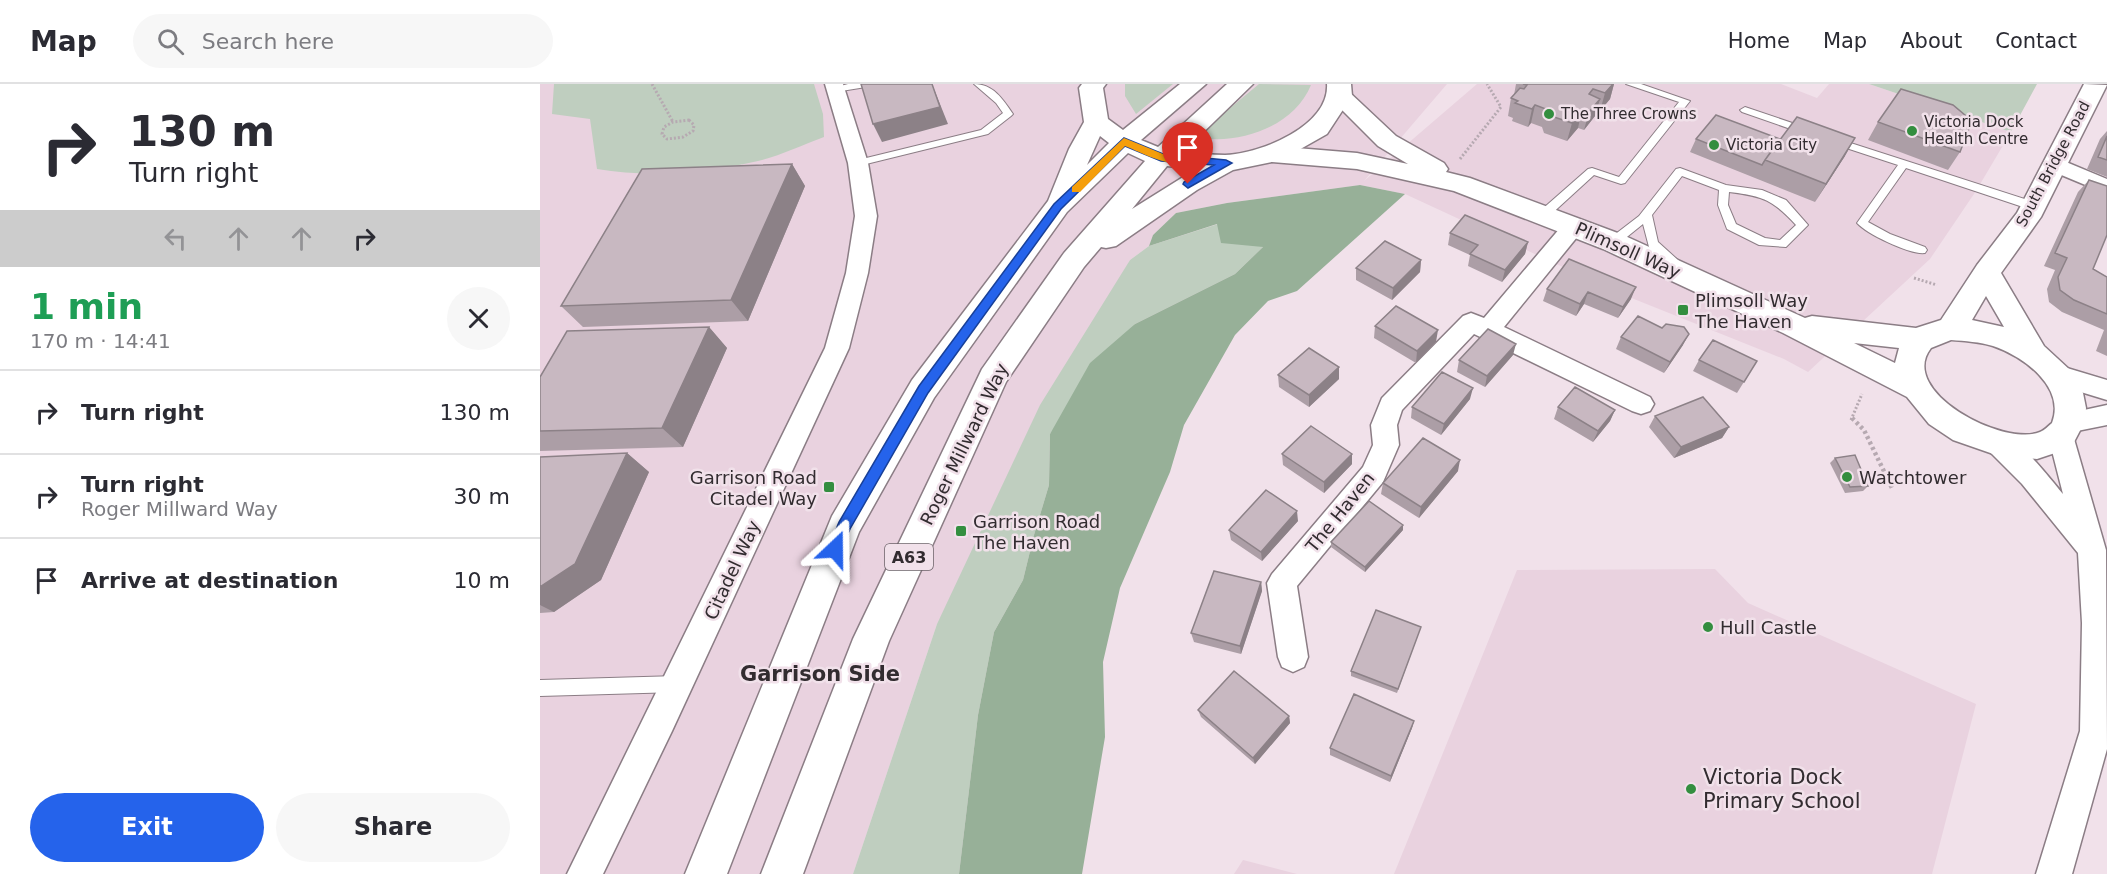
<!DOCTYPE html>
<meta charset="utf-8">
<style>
body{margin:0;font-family:"DejaVu Sans",sans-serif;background:#f7f7f7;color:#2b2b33;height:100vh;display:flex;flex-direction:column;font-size:22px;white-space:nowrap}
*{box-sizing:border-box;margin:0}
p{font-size:20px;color:#7c7c81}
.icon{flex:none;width:33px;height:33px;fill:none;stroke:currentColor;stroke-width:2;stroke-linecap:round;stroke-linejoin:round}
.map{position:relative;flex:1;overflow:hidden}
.drawer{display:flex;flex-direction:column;background:#fff;width:540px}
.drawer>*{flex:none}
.guide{background:#fff;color:#2b2b33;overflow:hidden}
.pin{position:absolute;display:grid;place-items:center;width:51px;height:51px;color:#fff;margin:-62px -26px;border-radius:50% 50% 50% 0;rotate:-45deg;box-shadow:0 0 6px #0007}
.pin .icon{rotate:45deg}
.me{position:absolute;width:66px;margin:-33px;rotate:23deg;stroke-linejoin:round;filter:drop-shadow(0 0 4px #0008)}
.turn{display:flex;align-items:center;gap:21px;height:126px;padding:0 30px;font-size:27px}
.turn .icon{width:78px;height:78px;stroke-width:2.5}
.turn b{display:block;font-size:42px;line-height:51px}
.lanes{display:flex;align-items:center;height:57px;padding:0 30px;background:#0003;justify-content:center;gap:30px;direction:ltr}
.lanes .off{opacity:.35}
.round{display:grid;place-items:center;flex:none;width:63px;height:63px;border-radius:32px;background:#f7f7f7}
.head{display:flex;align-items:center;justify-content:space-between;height:102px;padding:0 30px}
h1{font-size:36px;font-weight:800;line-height:45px;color:#1e9e55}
.action{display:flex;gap:12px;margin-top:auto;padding:12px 30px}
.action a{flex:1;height:69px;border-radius:36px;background:#2563eb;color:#fff;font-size:24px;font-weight:800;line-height:69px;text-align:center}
.action a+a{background:#f7f7f7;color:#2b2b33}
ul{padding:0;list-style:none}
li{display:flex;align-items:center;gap:18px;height:84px;padding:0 30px;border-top:2px solid #e1e1e2}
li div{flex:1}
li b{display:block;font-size:22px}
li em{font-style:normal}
header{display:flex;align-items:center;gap:36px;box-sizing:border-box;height:84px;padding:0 30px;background:#fff;border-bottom:2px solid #e1e1e2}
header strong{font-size:28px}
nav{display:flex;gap:33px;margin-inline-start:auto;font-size:21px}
.search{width:420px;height:54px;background:#f7f7f7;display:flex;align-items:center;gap:15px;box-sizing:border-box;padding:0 21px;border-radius:33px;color:#7c7c81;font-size:22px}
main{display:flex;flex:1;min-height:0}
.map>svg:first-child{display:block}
.built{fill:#e9d2df}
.green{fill:#bfcebf}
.forest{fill:#97b098}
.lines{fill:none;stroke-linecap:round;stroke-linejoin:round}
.service-casing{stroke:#8b7d85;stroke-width:2}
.minor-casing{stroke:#8b7d85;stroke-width:3}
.tertiary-casing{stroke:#8b7d85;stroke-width:3}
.trunk-casing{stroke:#8b7d85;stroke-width:3}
.path-far1{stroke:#b6a9b1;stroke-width:3;stroke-dasharray:2 2;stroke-linecap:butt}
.path{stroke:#b6a9b1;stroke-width:4.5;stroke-dasharray:3 3;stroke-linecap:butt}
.service{fill:#fff;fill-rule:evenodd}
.minor{fill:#fff;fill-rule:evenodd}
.tertiary{fill:#fff;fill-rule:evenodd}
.trunk{fill:#fff;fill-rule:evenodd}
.wall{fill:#ac9ea6}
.shaded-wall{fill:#8c8187}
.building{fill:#c8b8c1;stroke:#8c8187;stroke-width:1.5}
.route{fill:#2563eb;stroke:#184099;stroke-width:1.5}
.slow{fill:#f59e0b}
.poi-dot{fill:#338e3f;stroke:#f1e1ea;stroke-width:2}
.labels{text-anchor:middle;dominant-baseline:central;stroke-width:5;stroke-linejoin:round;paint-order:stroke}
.far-poi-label{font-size:15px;fill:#322c30;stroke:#f1e1ea;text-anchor:start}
.far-street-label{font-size:15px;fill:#322c30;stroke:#f1e1ea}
.shield{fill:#f1e1ea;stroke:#6b6268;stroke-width:1.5}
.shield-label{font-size:16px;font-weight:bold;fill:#322c30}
.street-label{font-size:18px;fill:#322c30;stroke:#f1e1ea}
.poi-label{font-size:18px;fill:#322c30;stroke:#f1e1ea;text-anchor:start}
.quarter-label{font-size:21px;font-weight:bold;fill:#322c30;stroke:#f1e1ea}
.near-poi-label{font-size:21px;fill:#322c30;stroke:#f1e1ea;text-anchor:start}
</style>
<header>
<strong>Map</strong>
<div class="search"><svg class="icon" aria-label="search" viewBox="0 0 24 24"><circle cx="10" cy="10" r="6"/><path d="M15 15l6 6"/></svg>Search here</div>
<nav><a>Home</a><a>Map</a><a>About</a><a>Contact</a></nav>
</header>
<main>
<section class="drawer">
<div class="guide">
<div class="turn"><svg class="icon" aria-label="right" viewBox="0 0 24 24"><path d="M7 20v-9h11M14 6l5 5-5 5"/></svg><div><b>130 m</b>Turn right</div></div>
<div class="lanes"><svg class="icon off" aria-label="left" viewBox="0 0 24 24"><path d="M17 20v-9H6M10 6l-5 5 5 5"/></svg><svg class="icon off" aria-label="ahead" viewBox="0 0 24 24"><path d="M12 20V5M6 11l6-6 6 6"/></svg><svg class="icon off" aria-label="ahead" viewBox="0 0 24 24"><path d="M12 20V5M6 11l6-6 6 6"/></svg><svg class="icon" aria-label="right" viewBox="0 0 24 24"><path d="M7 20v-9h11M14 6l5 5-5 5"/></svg></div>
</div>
<div class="head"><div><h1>1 min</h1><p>170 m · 14:41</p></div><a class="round"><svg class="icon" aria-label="close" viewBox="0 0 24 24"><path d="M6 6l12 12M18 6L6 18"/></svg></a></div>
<ul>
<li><svg class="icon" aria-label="right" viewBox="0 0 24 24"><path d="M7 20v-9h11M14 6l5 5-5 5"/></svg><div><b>Turn right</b></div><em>130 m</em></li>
<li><svg class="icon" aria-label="right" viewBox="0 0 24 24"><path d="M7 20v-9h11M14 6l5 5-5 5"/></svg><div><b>Turn right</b><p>Roger Millward Way</p></div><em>30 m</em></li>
<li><svg class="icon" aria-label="arrive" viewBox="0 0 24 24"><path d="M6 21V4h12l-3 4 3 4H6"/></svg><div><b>Arrive at destination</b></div><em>10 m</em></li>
</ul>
<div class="action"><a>Exit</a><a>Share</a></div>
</section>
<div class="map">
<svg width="1567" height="790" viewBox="0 0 1567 790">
<rect width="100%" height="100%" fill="#f1e1ea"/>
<path class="built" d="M0,0H907L824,97L937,0H1241L1277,14L1289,0H1329L1471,48L1436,107L1390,175L1268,288L1244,275L1079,209L865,110L820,101L687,119L636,129L613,151L609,162L590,176L397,540L313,790H0Z
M1175,485L1208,519L1436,620L1392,790H854L977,486Z
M703,776L757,790H694Z"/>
<path class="green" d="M14,0H274L283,30L284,53C262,61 240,72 218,77C166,89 110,94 57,85L50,35L12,30Z
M585,0H633L596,30L585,12Z
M719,0L771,1C754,43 698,62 655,53Z
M1329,0H1497L1471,48Z
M678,140L723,163L695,190L595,240L510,350L509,401L494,451L483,496L454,548L438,631L419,790H313L397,540L500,321L590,176L609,162Z"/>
<path class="forest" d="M820,101L865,110L757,207L728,217L695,251L644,341L630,388L580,504L563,578L565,653L542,790H419L438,631L454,548L483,496L494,451L509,401L510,350L550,279L595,240L695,190L723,163L681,159L677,140L609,162L613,151L636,129L687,119Z"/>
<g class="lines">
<g class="service-casing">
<path id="service" d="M308,0H331L326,3L295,8L290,5Z
M434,0C453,0 463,15 473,30L471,32L448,50L318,82L314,81V77L441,46L463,29L456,19Z
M1086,0H1101L1150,17L1085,99L1081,100L1054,91L1007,134H999V128L1048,85L1052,84L1079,93L1139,18Z
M1205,23L1270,45L1271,47L1270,49H1262L1202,28L1200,26Z
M1295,54L1497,119L1498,122L1493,126L1489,125L1366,84L1328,138L1350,150L1385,163L1387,166L1385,169C1370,171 1327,150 1317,139L1358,81L1291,59V55Z
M1140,84L1186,101L1222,106L1246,116L1268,141L1246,163L1219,161L1187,145L1178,121L1179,106L1142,92L1112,131L1118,158L1139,177V183H1131L1109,163L1103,140L1077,161H1069V155L1099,132L1136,85ZM1189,108C1223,112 1233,116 1256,141L1240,156L1225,154L1196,140L1188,121Z
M138,592L144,595L146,600L144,605L138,608L0,612V596Z"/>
</g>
<g class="minor-casing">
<path id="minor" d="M285,0H303L328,79L337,132L328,189L309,264L132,647L63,790H27L285,264L306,189L315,132L308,79Z
M1514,73L1567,95V110L1507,85L1504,80L1507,75Z
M1034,135L1042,137L1045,142L1042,147L964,243L1110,313L1114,320L1110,327L1101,330L1092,327L934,250L862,326L857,341L859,361L843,398L757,502L768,573L764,583L753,588L742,583L738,573L727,499L732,490L823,383L833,361L831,341L842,314L923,232L931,229L944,234L1026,137Z
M1517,281L1567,296V316L1508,298L1505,291L1508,284Z
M1567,321V341L1532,348L1566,466L1567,665L1532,790H1496L1540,647L1542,539L1538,469L1482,400L1450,368L1446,360L1450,352C1453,351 1456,349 1459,349C1475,349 1513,398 1523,410L1508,351L1512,344L1519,341L1517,338L1521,331Z"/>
</g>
<g class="tertiary-casing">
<path id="tertiary" d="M1544,0L1567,1L1501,133L1461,189L1504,262L1530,286L1543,309L1546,324L1545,337L1534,358L1524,366L1497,375L1459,372L1413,356L1389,340L1367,313L1243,249L1063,165L914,107L817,85L732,78L723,76L720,70L723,64L732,62L817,69L868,80L838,62L788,12L792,7L800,5L808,7L856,52L904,79L908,85L906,88L930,94L1083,151L1265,234L1272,232L1376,244L1401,236L1437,181L1477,129ZM1446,212L1464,243L1432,236ZM1411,256C1425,257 1440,258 1453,262C1483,272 1526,303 1512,339C1508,342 1505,346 1500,348C1463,363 1357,307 1391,264ZM1314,259L1359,264L1355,279Z"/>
</g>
<g class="trunk-casing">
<path id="trunk" d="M542,0H566L563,4L568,35L583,46L640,0H666L601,56L618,63L687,0H713L643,68C656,69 671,71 685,71C720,70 790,42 787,0H811L812,12L787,50L741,76L693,86L657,106L576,162L566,164L561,163L544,183L466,298L349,557L263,790H221L313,555L442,285L524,169L605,77L588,69L527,128L394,314L319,448L187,790H145L292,432L372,296L508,117L529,65L544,38L539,4ZM560,52L569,59L547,81ZM627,82L656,85L592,125Z"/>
</g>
<path class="path-far1" d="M112,0L133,38
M149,36L154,41L153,47L143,53L127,55L122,50L124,43L133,38Z
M920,75L961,23L947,0
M1374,194L1397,201
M1311,336L1322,310"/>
<path class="path" d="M1312,334L1324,346L1352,404"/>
<use href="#service" class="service"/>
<use href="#minor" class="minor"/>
<use href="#tertiary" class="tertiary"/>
<use href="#trunk" class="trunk"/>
</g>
<path class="wall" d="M976,0H1074L1070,15L1060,27L1057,26L1055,32L1044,46L1038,44L1027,57L1004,49L1002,43L991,39L988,43L972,37L973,34L968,32L971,14L974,11Z
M1338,38L1420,68L1408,86L1328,56Z
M1567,47V93L1547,85L1560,55Z
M1156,55H1240L1305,72L1275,118L1150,68Z
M252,80L265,102L208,237L43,243L21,222Z
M1549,96L1553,185L1567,193V272L1556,267L1564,246L1522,228L1509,218L1507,205L1515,186L1504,182L1538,108Z
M910,149L988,158L985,170L962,198L928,182L930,171L908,161Z
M1029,175L1091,215L1078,234L1044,220L1036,232L1003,217L1007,205Z
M881,176L880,188L852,216L816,196V184Z
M835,242L896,258L876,279L834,254Z
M169,243L187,264L143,363L0,367V293Z
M1081,253L1143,261L1124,289L1076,265Z
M973,271L945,303L917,288L919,276Z
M1159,276L1217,277L1197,309L1153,287Z
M799,283V295L769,323L739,303L738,291Z
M930,315L901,351L871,334L872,323Z
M1018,323L1075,326L1070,337L1053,358L1014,335Z
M1115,332L1189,343L1182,354L1134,374L1109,343Z
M87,369L109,388L61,496L14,528L0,529V373Z
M742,370L812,380L784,409L743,381Z
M1295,374L1328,402L1323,407L1305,409L1290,379Z
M918,387L879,434L841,410L843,399Z
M758,437L722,477L691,456L689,446Z
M863,446L825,488L791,463V458Z
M721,498L722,507L701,570L654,558L651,549Z
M881,543L857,609L811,592V587Z
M658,626L749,632L750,639L715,680L661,633Z
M874,637L872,644L850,698L790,671V664Z"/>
<path class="shaded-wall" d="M392,0L408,40L342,58L333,40Z
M1073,0H1074L1070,15L1060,27L1065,9Z
M1060,15L1055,32L1044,46L1049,28Z
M995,21L991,39L988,43L992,25Z
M1042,26L1038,44L1027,57L1032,39Z
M1315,54L1305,72L1275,118L1286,100Z
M252,80L265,102L208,237L191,216Z
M988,158L985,170L962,198L965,186Z
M881,176L880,188L852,216L853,204Z
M1096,203L1091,215L1078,234L1083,223Z
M1048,208L1044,220L1036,232L1040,220Z
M169,243L187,264L143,363L122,344Z
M898,246L896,258L876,279L877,267Z
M1149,250L1143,261L1124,289L1130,278Z
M976,260L973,271L945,303L947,292Z
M799,283V295L769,323V311Z
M933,304L930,315L901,351L904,340Z
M1075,326L1070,337L1053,358L1058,347Z
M1189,343L1182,354L1134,374L1141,363Z
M87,369L109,388L61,496L14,528L0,521V503Z
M812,370V380L784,409V398Z
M920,376L918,387L879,434L881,423Z
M757,427L758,437L722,477L721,468Z
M863,441V446L825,488V483Z
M721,498L722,507L701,570L700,562Z
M749,632L750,639L715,680L713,674Z
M874,637L872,644L850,698L851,692Z"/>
<path class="building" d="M321,0H392L400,23L333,40Z
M983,0H1073L1065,9L1053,5L1049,10L1060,15L1049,28L1042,26L1032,39L1008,31L1006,25L995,21L992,25L975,19L978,17L971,14L980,4L984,5L987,1Z
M1361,5L1413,21L1432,37L1420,68L1338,38Z
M1176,31L1240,55L1225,76L1222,81L1156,55Z
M1257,33L1315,54L1286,100L1225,76Z
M1567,52V76L1558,73Z
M252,80L191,216L21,222L102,85Z
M1549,96L1567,102V151L1553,185L1567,193V230L1534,216L1520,206L1518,193L1527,174L1515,169Z
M925,131L988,158L965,186L930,170L938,161L910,149Z
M845,157L881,176L853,204L816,184Z
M1029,175L1096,203L1083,223L1048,208L1040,220L1007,205Z
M856,222L898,246L877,267L835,242Z
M1098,232L1122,244L1126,240L1144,243L1149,250L1130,278L1081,253Z
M169,243L122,344L0,347V293L27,247Z
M948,245L976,260L947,292L919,276Z
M1173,256L1217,277L1204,298L1159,276Z
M769,264L799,283L769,311L738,291Z
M902,288L933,304L904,340L872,323Z
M1035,303L1075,326L1058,347L1018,323Z
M1163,313L1189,343L1141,363L1115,332Z
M771,342L812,370L784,398L742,370Z
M883,354L920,376L881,423L843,399Z
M87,369L35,480L0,503V373Z
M1315,371L1328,402L1310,403L1295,374Z
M726,406L757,427L721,468L689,446Z
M829,417L863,441L825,483L791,458Z
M674,487L721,498L700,562L651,549Z
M836,526L881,543L858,605L811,587Z
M694,587L749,632L713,674L658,626Z
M814,610L874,637L851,692L790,664Z"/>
<path class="route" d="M584,54L623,70L686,76L692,79L648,104L643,100L644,98L674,81L621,77L585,62L521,125L388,309L310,445L300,469L295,471L290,469L288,465L299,438L379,302L514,120Z"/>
<path class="slow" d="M584,54L623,70L643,73L648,76C635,87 600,68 585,62L540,108H532V103Z"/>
<g class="poi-dot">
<circle cx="1009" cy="30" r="6"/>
<circle cx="1372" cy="47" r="6"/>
<circle cx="1174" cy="61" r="6"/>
<rect x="1137" y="220" width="12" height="12" rx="3"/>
<circle cx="1307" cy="393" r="6"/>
<rect x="283" y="397" width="12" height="12" rx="3"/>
<rect x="415" y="441" width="12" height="12" rx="3"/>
<circle cx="1168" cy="543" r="6"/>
<circle cx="1151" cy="705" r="6"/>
</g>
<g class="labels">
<g class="far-poi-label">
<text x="1021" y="30">The Three Crowns</text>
<text x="1384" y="38">Victoria Dock<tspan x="1384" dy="17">Health Centre</tspan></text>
<text x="1186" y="61">Victoria City</text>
</g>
<g class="far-street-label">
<text transform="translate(1513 80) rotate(-62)">South Bridge Road</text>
</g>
<rect class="shield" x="345" y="460" width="48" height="26" rx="4.5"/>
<g class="shield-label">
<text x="369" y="473">A63</text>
</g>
<g class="street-label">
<text transform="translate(1088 166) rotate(24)">Plimsoll Way</text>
<text transform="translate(424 360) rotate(-64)">Roger Millward Way</text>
<text transform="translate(800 428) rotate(-51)">The Haven</text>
<text transform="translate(192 486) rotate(-65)">Citadel Way</text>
</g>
<g class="poi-label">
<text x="1155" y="216">Plimsoll Way<tspan x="1155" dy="21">The Haven</tspan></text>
<text x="277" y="393" text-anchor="end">Garrison Road<tspan x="277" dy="21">Citadel Way</tspan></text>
<text x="1319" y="393">Watchtower</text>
<text x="433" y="437">Garrison Road<tspan x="433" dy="21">The Haven</tspan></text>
<text x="1180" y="543">Hull Castle</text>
</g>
<g class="quarter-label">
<text x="280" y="590">Garrison Side</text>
</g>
<g class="near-poi-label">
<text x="1163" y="693">Victoria Dock<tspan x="1163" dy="24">Primary School</tspan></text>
</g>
</g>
</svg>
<div class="pin" style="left:648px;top:100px;background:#d93025"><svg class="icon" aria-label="arrive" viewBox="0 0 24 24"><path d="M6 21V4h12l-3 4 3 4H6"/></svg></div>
<svg class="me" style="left:295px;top:465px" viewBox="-20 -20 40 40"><path d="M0-17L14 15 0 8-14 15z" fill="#2563eb" stroke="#fff" stroke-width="4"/></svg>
</div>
</main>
